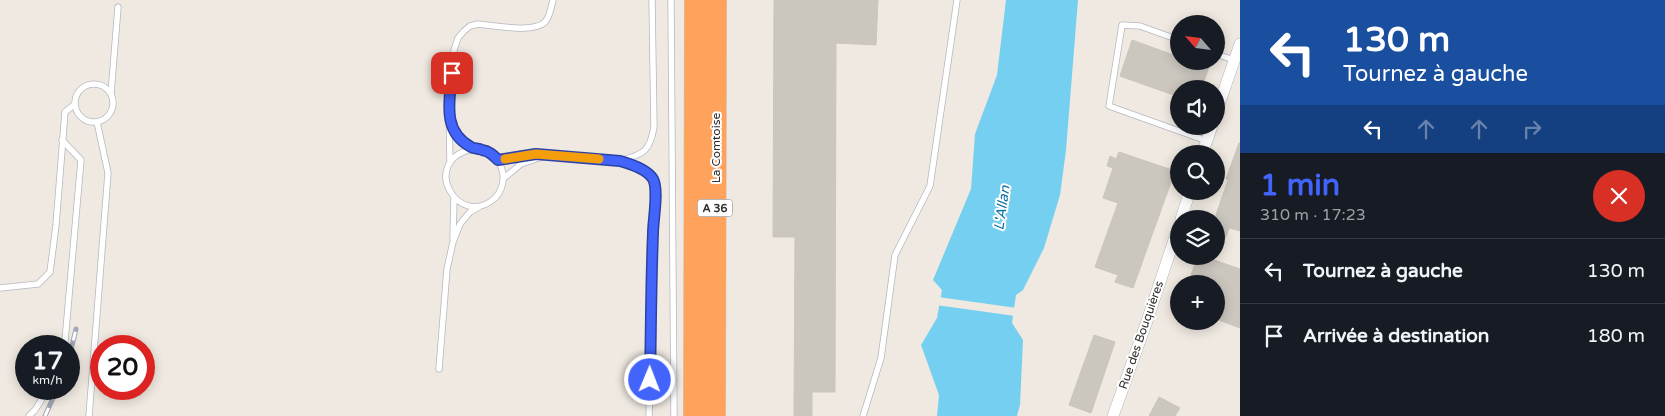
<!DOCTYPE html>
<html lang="fr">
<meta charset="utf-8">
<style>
body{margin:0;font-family:"Varela Round",sans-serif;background:#20242c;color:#f1f3f6;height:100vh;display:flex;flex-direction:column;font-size:19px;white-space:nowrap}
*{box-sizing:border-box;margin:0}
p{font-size:16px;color:#9ea1a6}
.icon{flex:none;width:28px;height:28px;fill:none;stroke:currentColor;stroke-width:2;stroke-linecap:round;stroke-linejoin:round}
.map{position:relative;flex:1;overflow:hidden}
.panel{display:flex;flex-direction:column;background:#171b24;width:425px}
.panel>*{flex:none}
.banner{background:#1a4fa0;color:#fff;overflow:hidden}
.needle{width:32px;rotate:298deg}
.buttons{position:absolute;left:1170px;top:15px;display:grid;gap:10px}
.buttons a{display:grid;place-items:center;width:55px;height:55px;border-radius:50%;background:#171b24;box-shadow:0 2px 12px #0003;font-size:25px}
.speed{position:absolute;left:15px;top:335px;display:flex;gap:10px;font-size:25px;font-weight:700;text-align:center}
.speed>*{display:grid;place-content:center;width:65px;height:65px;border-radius:50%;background:#171b24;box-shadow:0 2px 12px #0003;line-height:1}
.speed small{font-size:12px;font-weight:400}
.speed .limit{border:8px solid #d22;background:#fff;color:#111}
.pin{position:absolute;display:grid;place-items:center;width:42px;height:42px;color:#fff;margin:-21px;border-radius:10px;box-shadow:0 2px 8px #0006}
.me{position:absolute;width:55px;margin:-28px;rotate:1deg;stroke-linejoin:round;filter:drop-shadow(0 0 4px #0008)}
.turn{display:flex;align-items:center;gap:18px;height:105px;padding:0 20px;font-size:22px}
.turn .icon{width:65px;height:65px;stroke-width:2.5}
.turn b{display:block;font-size:35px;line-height:42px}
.lanes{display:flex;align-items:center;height:48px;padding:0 20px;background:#0003;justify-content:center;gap:25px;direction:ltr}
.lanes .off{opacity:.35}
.round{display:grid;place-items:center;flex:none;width:52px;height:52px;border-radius:26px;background:#20242c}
.headline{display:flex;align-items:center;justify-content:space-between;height:85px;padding:0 20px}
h1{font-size:30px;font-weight:700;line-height:38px;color:#4264fb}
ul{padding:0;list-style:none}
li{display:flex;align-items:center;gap:15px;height:65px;padding:0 20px;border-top:1px solid #363941}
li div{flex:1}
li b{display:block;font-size:19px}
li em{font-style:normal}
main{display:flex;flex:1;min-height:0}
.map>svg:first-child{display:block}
.water{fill:#75cff0}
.pier{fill:#efe9e1}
.building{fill:#cbc7bf;stroke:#cbc5ba}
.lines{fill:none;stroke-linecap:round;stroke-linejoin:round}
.service-casing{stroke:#b4b7c1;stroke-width:7}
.minor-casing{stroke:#b4b7c1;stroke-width:12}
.motorway-casing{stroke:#c9c9c9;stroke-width:22}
.service{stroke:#fff;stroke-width:5.5}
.minor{stroke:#fff;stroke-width:11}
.motorway{stroke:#ffa35c;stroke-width:21}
.rail-casing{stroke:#a3a6b8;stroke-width:5}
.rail{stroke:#fff;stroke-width:3;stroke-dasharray:9;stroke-linecap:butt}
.route-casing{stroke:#2b41a3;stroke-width:12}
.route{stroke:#4264fb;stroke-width:9}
.slow{stroke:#f59e0b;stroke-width:9}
.labels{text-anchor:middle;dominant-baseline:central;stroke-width:4;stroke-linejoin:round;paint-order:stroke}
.shield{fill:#fff;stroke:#6d6d6d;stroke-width:1}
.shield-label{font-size:11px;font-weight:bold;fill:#2e2e2e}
.street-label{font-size:12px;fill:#2e2e2e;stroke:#fff}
.water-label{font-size:14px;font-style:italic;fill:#0d6fa3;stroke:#fff}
</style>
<main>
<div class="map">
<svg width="1240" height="416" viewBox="0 0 1240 416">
<rect width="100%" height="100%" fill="#efe9e1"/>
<path class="water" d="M1006,0H1078L1066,150L1060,195L1044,248L1023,290L1016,295L1012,323L1023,340L1020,405L1017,416H937L939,395L921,345L937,318L942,290L933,280L971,189L975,134L997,75Z"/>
<path class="pier" d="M938,297L1017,308L1015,316L936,305Z"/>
<path class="building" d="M774,0H878L876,45L836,43L835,392H812V416H794L795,237H773Z
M1132,40L1179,57V61H1211L1202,87L1194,84L1192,89H1179V97L1120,76Z
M1239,143H1240V231L1229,228L1226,237L1216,234V215L1228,180L1226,179Z
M1119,152L1175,171L1133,288L1115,282L1118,275L1095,267L1118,203L1103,198L1113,168L1107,166L1110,156L1116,159Z
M1203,256L1240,269V328L1216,319V284H1193L1196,276L1191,275L1196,261L1201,263Z
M1094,335L1115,342L1091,413L1069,405Z
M1159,397L1180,408L1175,416H1149Z"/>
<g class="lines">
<g class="service-casing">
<path id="service" d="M671,0L674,416
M1179,40L1140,26L1122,25L1109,106L1207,141
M1216,54L1234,60
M75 103a19 19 0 1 1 38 0a19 19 0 1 1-38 0Z
M111,94L118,7
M451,124C455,132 459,140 467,145C480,154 496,148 502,170C505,179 502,191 495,198C458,231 418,160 473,149
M62,140L81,160L65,341L63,346
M498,160L523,155H543
M622,160C645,154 650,150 654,127L652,0
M450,163L449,106L454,50L458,38L464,31L470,26L478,24C493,25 533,34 545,22C550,17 551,7 553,0
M504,178L521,164L545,156L620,161C631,164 646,169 653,179C658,188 654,213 653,224C650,288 651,352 649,416
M453,238L454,198
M0,288L38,284L50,272L56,225L65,112L75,104
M439,369L447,269L453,242L460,224L470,212L479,207
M29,416L35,410L48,389
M89,416L108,173L97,122
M863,416L881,358L895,255L930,186L957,0"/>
</g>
<g class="minor-casing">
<path id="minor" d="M1216,113L1240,44
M1202,154L1212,126
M1181,219L1190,191
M1113,416L1147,321L1179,225"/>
</g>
<g class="motorway-casing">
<path id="motorway" d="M694,416L695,0
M715,416L716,0"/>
</g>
<use href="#service" class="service"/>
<use href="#minor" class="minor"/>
<use href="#motorway" class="motorway"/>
<g class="rail-casing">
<path id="rail" d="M69,358L76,329
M45,416L57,389"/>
</g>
<use href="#rail" class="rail"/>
</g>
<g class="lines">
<g class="route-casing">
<path id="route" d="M452,73C450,99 441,131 471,147C474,149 478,148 482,150C489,151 493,155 498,160L536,154L620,161C631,164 647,169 653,179C659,190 653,220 653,233C651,282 651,331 650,380"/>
</g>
<use href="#route" class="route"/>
<path class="slow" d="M505,159L536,154L599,159"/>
</g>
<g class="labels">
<rect class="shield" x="697.5" y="199.5" width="35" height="17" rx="4"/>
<g class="shield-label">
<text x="715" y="208">A 36</text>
</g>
<g class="street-label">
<text transform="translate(716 148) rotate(-90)">La Comtoise</text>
<text transform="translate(1141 335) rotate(-71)">Rue des Bouquières</text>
</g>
<g class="water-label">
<text transform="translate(1002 208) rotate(-82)">L'Allan</text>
</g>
</g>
</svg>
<div class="buttons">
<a><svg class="needle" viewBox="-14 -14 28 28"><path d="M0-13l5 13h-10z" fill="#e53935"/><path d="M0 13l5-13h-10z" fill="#9ea1a6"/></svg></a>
<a><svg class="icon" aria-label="sound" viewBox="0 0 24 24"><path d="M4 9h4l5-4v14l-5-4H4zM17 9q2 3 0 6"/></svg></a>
<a><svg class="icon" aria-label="search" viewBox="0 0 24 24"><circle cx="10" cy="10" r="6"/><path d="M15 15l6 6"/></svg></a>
<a><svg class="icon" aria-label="layers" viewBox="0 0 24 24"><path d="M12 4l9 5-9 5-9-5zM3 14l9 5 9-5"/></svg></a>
<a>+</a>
</div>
<div class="speed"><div>17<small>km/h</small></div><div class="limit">20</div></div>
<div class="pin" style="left:452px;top:73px;background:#d93025"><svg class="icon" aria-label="arrive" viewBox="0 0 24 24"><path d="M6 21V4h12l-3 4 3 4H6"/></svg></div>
<svg class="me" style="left:650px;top:380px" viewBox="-20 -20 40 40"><circle r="17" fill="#4264fb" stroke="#fff" stroke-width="3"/><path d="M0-11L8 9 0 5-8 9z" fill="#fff"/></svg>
</div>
<section class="panel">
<div class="banner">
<div class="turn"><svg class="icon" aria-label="left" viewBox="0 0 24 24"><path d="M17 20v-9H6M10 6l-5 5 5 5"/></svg><div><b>130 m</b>Tournez à gauche</div></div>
<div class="lanes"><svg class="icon" aria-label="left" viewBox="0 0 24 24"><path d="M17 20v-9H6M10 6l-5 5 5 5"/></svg><svg class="icon off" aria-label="ahead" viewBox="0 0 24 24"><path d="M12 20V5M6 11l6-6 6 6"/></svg><svg class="icon off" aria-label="ahead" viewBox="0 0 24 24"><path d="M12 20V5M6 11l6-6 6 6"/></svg><svg class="icon off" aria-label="right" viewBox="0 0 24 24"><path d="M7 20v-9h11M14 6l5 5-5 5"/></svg></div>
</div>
<div class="headline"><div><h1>1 min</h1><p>310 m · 17:23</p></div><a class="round" style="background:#d93025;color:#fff"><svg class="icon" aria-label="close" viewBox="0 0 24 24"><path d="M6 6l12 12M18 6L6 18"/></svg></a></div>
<ul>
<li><svg class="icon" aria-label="left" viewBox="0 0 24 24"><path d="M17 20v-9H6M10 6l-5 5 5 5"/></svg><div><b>Tournez à gauche</b></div><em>130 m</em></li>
<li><svg class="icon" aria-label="arrive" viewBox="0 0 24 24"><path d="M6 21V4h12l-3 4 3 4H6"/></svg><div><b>Arrivée à destination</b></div><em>180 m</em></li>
</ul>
</section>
</main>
